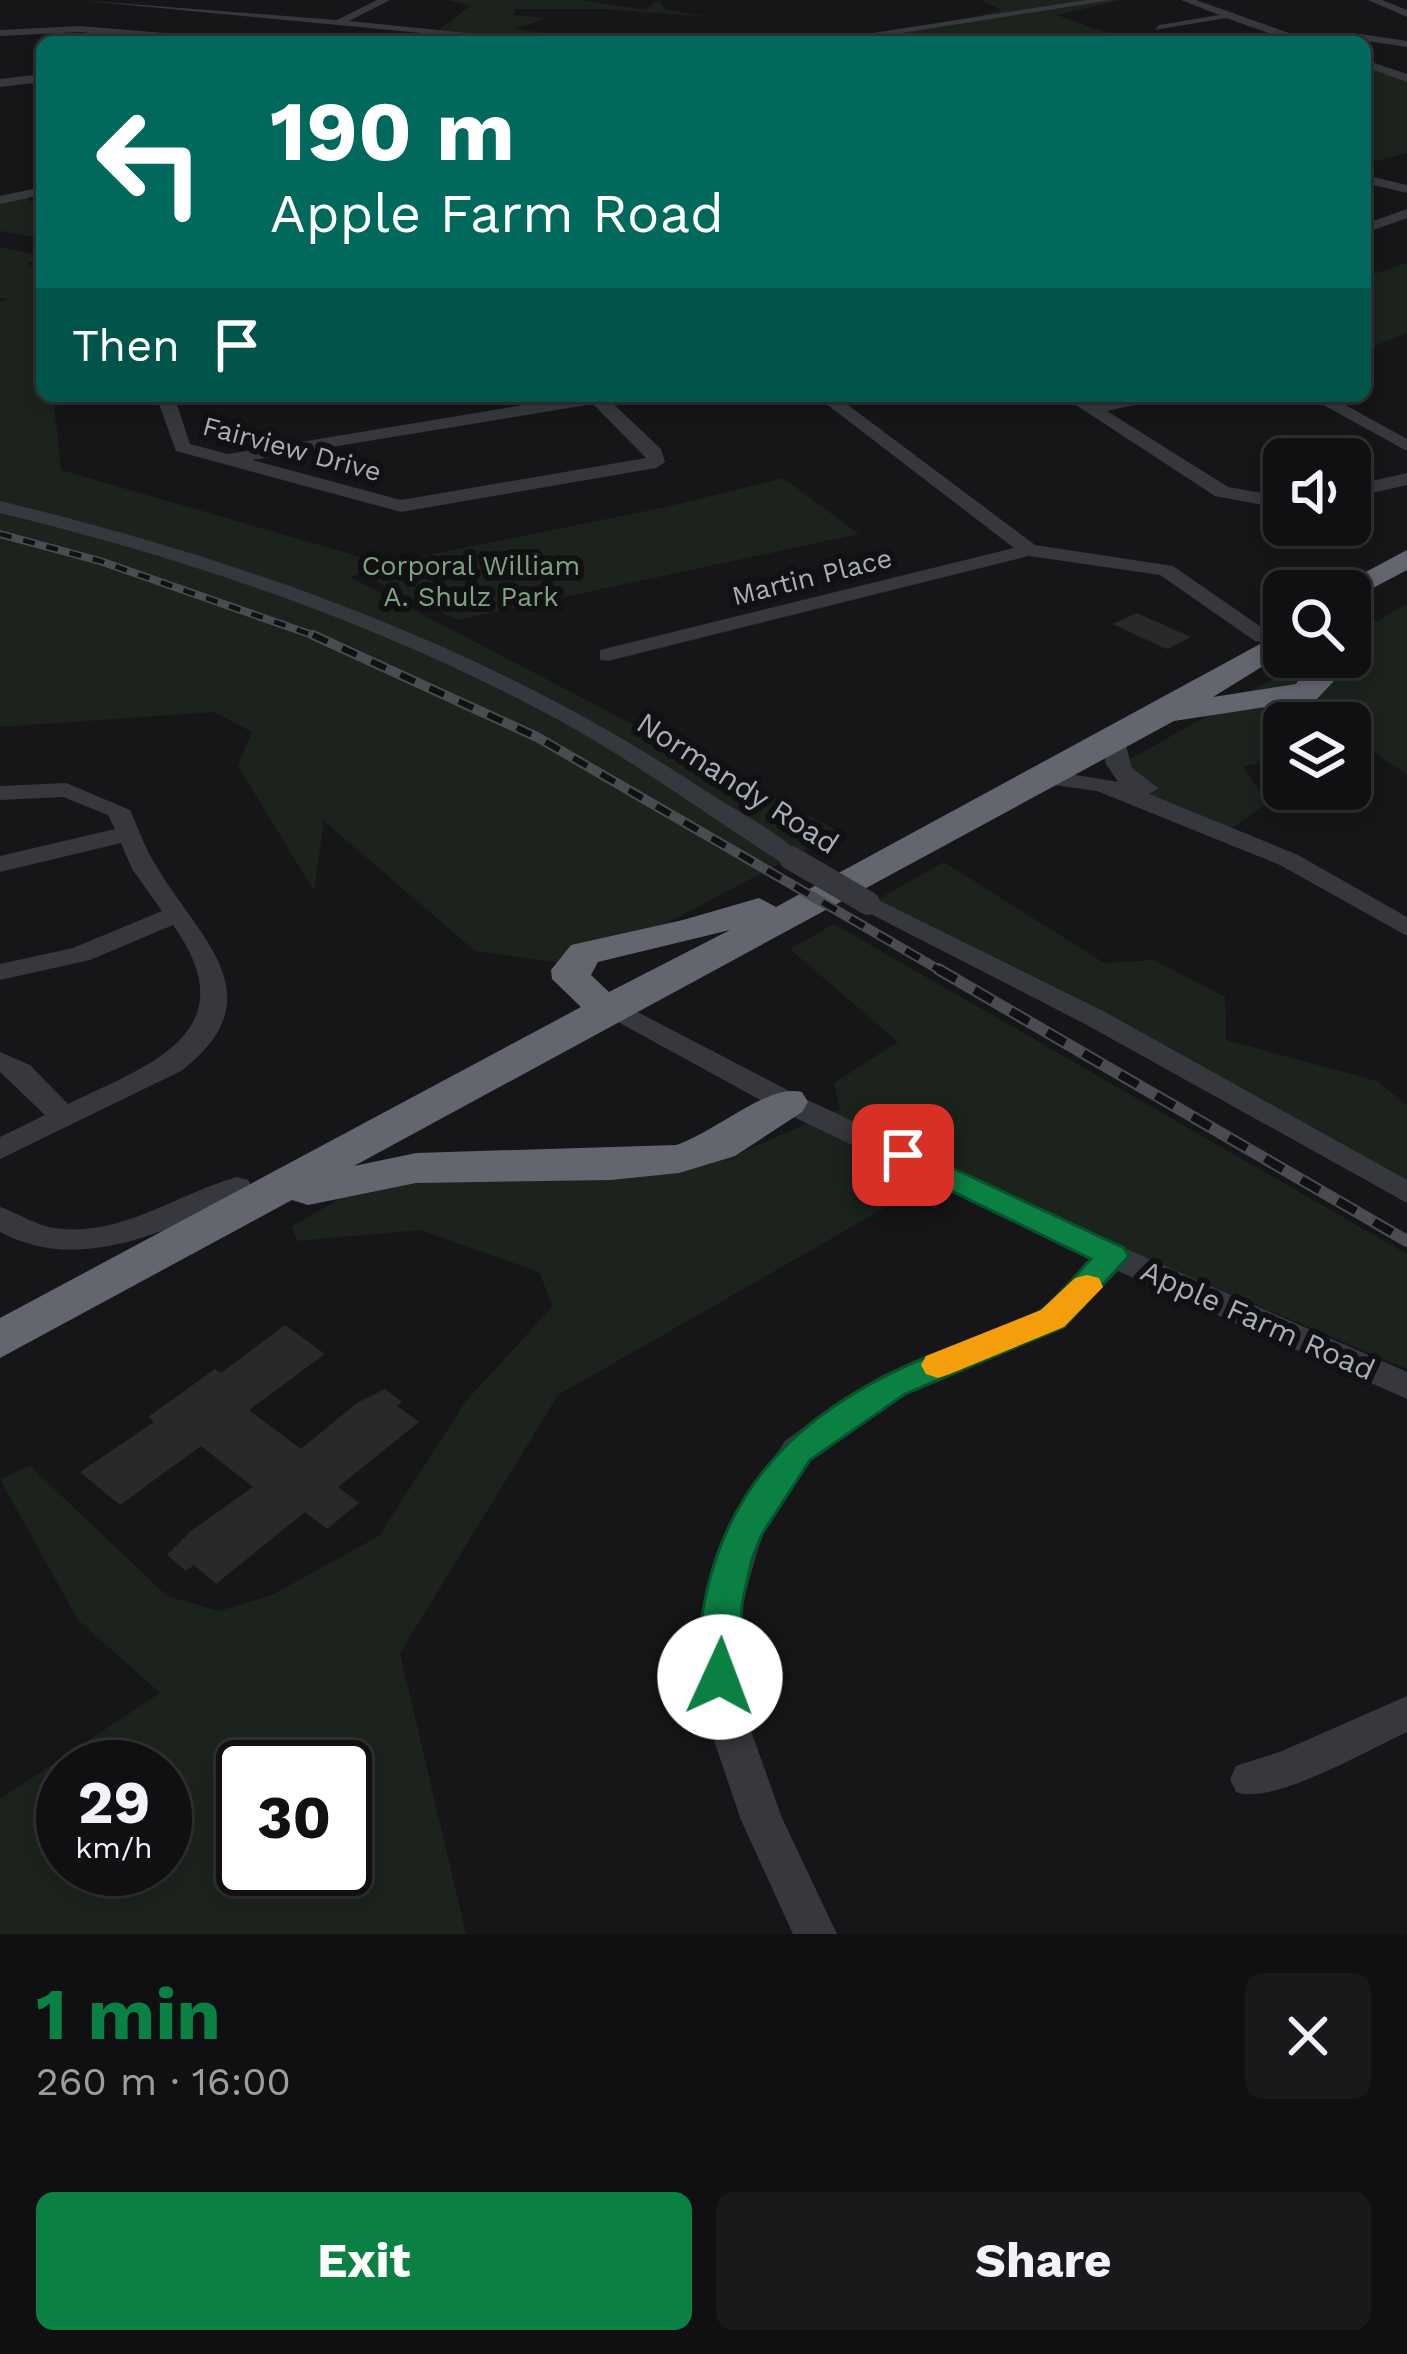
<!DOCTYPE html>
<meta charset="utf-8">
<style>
body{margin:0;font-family:"Work Sans",sans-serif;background:#19191b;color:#f1f3f6;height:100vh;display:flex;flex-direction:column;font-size:45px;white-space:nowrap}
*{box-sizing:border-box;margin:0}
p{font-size:39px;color:#9c9d9f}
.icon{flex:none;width:66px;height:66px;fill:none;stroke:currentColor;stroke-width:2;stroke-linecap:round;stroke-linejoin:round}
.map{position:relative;height:1934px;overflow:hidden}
.side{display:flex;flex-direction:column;background:#101012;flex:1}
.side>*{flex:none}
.guide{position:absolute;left:36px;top:36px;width:1335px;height:366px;border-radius:18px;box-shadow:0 6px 18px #0003,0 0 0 3px #303032;background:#00695c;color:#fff;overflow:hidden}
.controls{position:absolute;left:1263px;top:438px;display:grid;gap:24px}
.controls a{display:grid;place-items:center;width:108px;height:108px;border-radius:18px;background:#101012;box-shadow:0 6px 18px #0003,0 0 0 3px #303032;font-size:60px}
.speed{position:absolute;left:36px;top:1740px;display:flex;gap:24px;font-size:60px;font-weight:700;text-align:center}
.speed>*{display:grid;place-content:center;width:156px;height:156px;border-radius:50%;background:#101012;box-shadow:0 6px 18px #0003,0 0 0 3px #303032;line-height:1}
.speed small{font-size:30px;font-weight:400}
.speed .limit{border:6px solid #111;border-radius:18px;background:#fff;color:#111}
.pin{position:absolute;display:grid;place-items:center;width:102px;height:102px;color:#fff;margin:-51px;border-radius:24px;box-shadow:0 6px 18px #0006}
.me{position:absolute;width:132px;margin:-66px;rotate:2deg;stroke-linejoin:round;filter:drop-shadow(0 0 9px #0008)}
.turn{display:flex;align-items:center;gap:42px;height:252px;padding:0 36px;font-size:54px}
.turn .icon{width:156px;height:156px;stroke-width:2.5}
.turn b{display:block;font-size:84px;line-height:102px}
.then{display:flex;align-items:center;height:114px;padding:0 36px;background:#0003;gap:24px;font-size:45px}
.round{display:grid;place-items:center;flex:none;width:126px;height:126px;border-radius:18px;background:#19191b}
.head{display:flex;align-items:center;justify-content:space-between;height:204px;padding:0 36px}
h1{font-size:72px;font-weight:700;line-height:90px;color:#0b8043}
.cta{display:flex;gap:24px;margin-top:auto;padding:24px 36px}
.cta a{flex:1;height:138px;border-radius:18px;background:#0b8043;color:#fff;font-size:48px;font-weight:700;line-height:138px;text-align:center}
.cta a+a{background:#19191b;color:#f1f3f6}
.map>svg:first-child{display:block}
.green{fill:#1c231d;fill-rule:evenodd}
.building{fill:#29292c}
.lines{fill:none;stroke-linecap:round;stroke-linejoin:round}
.minor{fill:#37383d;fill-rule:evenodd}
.highway{fill:#63666e;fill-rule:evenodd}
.rail-far2-casing{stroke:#4a4c52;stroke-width:8}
.rail-far1-casing{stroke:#4a4c52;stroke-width:10}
.rail-casing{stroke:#4a4c52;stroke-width:12}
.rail-far2{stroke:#111113;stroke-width:4.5;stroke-dasharray:12;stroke-linecap:butt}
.rail-far1{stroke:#111113;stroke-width:6;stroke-dasharray:16;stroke-linecap:butt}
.rail{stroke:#111113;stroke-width:8;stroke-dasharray:21;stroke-linecap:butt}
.minor-bridge{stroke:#37383d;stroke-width:24}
.route{fill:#0b8043;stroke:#07532c;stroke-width:3}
.slow{fill:#f59e0b}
.labels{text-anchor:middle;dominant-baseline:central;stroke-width:12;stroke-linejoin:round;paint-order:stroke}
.far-street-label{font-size:27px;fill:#a8adb8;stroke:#111113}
.far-park-label{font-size:27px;fill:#7fa381;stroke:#111113}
.street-label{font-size:30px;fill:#a8adb8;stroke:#111113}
</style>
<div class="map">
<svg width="1407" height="1934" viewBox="0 0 1407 1934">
<rect width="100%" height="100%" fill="#161618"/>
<path class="green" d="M448,0H582L645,10L658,0L666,10L711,17L603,9H517L512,15L547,18L516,29L597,40L444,42L466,35L439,30L470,6Z
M981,0H1122L1056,15L1135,42H820L945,24L1002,10Z
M1365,64L1407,78V153L1365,164Z
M22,195L42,209V238L0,231V196Z
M0,247L42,256V261L26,263L42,271V396H53L61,470L371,560L368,570L350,577L840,832L598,959L562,963L475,951L324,821L314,891L238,766L252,732L214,712L0,727V302L9,299L0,298Z
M1407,263V333L1365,350V277Z
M783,478L859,534L458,620L369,578L379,565L666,507Z
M1407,604V775L1367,747L1350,750V723H1284V760L1243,766L1268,803L1226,832L1143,792L1121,764L1312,657H1350V636Z
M944,862L1104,963L1154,960L1225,997L1226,1040L1377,1081L1407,1105V1185L877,900Z
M834,924L1407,1254V1369L946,1173L558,1395L400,1653L466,1934H0V1799L160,1693L78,1620L0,1479L30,1466L167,1596L219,1611L272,1595L379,1536L466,1401L553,1306L539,1272L420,1230L298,1241L291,1227L360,1187L738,1154L840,1109L834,1083L898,1042L790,949ZM63,1767H165V1869H63ZM243,1767H345V1869H243Z"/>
<path class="building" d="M1137,613L1191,637L1167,649L1112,624Z
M285,1325L325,1354L249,1410L301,1449L357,1403L385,1389L402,1402L397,1406L419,1422L338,1487L359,1503L327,1529L305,1512L216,1584L194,1565L186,1571L167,1555L191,1531L253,1487L201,1446L120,1505L80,1472L154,1422L148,1417L190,1387L215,1369L221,1373Z"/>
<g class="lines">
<path class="minor" d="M77,0L337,20L377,0H390L349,21L557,42H514Z
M1086,0H1112L844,42H815Z
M1181,0H1196L1303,38L1361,34L1407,41V47L1361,40L1294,42L1226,18L1155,30L1159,25L1219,15Z
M1368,0H1382L1407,10V17Z
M80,26L164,33L170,36L164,39L80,32L0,36V30Z
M1365,60L1407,74V82L1365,67Z
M42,74V82L0,87V79Z
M1365,175L1407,185V193L1365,183Z
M42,187V195L0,204V196Z
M1407,209V218L1365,233V224Z
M156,396H174L190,444L228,454L577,396H605L661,449L665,462L656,468L401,512L176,451ZM593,404L646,458L401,500L252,460Z
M816,396H836L1035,545L1173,566L1274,636L1263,642L1255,641L1160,575L1029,556L608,661L600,660V650L1014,548Z
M1062,396H1083L1094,403L1137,396H1176L1107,411L1228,487L1284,497V509L1215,496Z
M1307,396H1329L1407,439V451Z
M1407,473V485L1350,498V486Z
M0,501C247,561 485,645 698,786C729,807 780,832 804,858L800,863H782C710,817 641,766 566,724C387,626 197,561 0,513Z
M1113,734L1125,741L1132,768L1158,788L1149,794L1298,855L1407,917V936L1280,865L1097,791L1046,784L1034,777L1046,770L1118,782L1106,764L1101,741Z
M66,783L130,810C139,830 145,848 157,867C197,937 279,996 181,1071L0,1159V1137L45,1115L0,1072V1052L30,1065L68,1104C148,1065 250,1033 173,925L90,960L0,980V964L73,948L162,911L132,869L121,843L0,872V856L115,829L108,815L63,797L0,800V786Z
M868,895L1105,1012L1407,1180V1203L1085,1024L859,908L855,903L859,898Z
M597,991L797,1095L1124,1248L1407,1372V1399L1118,1271L1064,1327L905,1394L847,1431L809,1461L763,1532L742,1605L743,1708L782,1818L837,1934H793L741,1820L703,1708L704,1605L728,1528L785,1441L823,1413L881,1376L1040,1311L1091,1259L777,1109L587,1005L583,999L587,993Z
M237,1177L248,1180L252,1187L248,1194C171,1228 82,1276 0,1232V1207C19,1213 34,1225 54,1228C120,1238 176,1194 237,1177Z
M1407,1696V1732C1369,1749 1273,1806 1236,1792L1230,1779L1236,1766L1282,1751Z"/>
<path class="highway" d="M1407,550V570L1356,597L1350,599V591H1330Z
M1284,631V657H1316L1333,673V682L1317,699L1174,721L354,1166L416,1153L676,1145C716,1132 768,1083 802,1092L808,1102L802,1112L735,1156L679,1173L611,1180L416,1183L308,1205L292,1200L0,1358V1318L581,1007L552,979L551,970L571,945L683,920L759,898L776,907ZM1284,653L1286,664L1301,676L1296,684L1213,697ZM730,930L609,992L591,975L598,962Z"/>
<g class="rail-far2-casing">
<path id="rail-far2" d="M0,534L100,561L321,638"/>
</g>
<g class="rail-far1-casing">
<path id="rail-far1" d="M313,635L537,737L943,972"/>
</g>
<g class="rail-casing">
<path id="rail" d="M938,969L1407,1241"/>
</g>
<use href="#rail-far2" class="rail-far2"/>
<use href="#rail-far1" class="rail-far1"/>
<use href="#rail" class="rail"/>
<path class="minor-bridge" d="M791,858L868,903"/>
</g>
<path class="route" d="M903,1145L1124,1248L1129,1256L1064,1327L905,1394L810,1460L762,1534L752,1559L742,1604L739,1677L734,1689L720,1694L706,1689C693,1664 701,1617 707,1590C735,1469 819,1401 929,1356C964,1342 1008,1331 1040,1311C1058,1299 1075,1275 1091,1259L892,1162L888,1155L892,1148Z"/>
<path class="slow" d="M1087,1275L1099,1278L1103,1287L1064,1327L950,1374L938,1378L926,1374L921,1365L926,1356L1041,1310L1075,1278Z"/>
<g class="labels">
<g class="far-street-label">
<text transform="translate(292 449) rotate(15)">Fairview Drive</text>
<text transform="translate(812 577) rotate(-14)">Martin Place</text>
</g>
<g class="far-park-label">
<text x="471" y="566">Corporal William<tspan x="471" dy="31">A. Shulz Park</tspan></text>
</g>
<g class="street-label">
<text transform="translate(738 783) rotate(33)">Normandy Road</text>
<text transform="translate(1258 1320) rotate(24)">Apple Farm Road</text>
</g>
</g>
</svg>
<div class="controls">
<a><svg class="icon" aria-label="sound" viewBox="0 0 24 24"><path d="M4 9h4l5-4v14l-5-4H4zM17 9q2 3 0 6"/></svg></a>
<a><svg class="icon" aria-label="search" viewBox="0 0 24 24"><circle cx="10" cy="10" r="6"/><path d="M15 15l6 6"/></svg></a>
<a><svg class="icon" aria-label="layers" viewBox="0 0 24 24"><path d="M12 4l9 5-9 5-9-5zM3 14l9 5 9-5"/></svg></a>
</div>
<div class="speed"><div>29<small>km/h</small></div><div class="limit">30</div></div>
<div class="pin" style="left:903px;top:1155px;background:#d93025"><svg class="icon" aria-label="arrive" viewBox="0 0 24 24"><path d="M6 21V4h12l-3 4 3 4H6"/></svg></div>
<svg class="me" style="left:720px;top:1677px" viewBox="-20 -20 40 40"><circle r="19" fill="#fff"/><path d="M0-13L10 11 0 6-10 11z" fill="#0b8043"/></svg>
<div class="guide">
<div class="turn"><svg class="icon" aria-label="left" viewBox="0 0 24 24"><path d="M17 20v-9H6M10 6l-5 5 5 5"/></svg><div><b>190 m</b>Apple Farm Road</div></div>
<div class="then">Then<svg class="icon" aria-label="arrive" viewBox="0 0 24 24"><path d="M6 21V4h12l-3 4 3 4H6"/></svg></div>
</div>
</div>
<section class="side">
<div class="head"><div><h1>1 min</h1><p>260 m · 16:00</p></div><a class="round"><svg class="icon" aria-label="close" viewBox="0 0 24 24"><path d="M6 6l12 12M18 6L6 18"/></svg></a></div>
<div class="cta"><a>Exit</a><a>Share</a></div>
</section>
